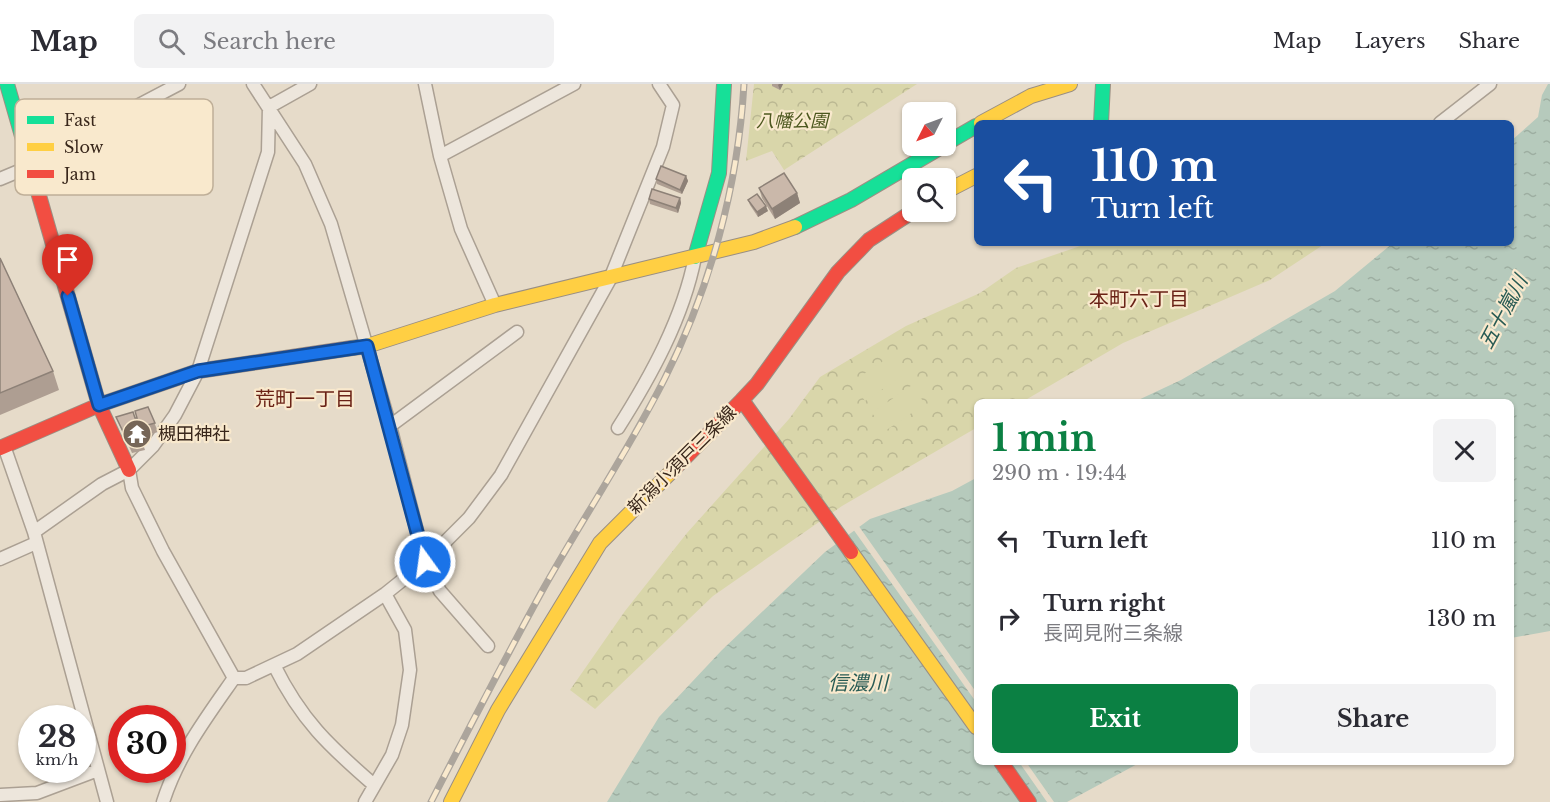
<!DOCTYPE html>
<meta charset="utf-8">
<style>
body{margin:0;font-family:"Libre Baskerville","Noto Sans JP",serif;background:#f2f2f3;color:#2b2b33;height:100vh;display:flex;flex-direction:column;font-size:22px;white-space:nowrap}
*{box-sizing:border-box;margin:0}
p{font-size:20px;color:#7c7c81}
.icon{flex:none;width:33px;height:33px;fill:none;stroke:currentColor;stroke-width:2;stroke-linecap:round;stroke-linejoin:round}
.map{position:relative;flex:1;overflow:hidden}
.panel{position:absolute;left:974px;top:315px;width:540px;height:366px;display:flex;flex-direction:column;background:#fff;border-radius:9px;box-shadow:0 2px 4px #0004}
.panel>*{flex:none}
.hud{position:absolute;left:974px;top:36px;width:540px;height:126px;border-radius:9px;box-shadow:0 2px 4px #0004;background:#1a4fa0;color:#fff;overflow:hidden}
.needle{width:39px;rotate:228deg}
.tools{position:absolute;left:902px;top:18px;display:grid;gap:12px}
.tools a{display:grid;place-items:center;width:54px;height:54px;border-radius:9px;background:#fff;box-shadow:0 2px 4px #0004;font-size:30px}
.speed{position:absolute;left:18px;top:621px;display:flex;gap:12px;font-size:30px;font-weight:700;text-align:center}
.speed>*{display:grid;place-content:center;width:78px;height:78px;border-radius:50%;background:#fff;box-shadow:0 2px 4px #0004;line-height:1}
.speed small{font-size:15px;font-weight:400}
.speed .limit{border:9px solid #d22;background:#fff;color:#111}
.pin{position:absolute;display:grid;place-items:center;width:51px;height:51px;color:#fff;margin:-62px -26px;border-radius:50% 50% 50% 0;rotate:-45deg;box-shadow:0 0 6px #0007}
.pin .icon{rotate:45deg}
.me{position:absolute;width:66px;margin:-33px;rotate:346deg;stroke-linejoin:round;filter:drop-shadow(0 0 4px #0008)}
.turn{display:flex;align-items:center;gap:21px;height:126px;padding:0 18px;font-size:27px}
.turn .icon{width:78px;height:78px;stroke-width:2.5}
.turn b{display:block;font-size:42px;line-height:51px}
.round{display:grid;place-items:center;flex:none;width:63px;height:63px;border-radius:9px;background:#f2f2f3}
.headline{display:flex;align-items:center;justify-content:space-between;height:102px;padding:0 18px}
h1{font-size:36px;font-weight:800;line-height:45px;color:#0b8043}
.button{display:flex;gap:12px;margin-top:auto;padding:12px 18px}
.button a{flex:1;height:69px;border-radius:9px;background:#0b8043;color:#fff;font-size:24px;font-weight:800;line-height:69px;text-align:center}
.button a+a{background:#f2f2f3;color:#2b2b33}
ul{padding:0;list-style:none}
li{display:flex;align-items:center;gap:18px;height:78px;padding:0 18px}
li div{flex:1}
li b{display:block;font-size:22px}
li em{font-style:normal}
header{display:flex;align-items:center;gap:36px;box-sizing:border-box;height:84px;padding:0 30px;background:#fff;border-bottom:2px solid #e1e1e2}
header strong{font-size:28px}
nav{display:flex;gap:33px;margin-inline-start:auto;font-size:21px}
.search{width:420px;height:54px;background:#f2f2f3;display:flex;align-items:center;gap:15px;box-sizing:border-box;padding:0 21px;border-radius:9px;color:#7c7c81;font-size:22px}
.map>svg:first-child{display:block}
.forest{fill:url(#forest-crowns)}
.pitch{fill:#d9d6aa}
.water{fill:url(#water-ripples)}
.pier{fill:#e6dbc9}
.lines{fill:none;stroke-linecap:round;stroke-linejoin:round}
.street-casing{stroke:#aba093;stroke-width:15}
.fast-casing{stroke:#9a8f83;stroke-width:16}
.slow-casing{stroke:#9a8f83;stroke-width:16}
.jam-casing{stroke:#9a8f83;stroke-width:16}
.street{stroke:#ede6dc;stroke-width:12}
.fast{stroke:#16e098;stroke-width:14}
.slow{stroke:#ffcf43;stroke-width:14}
.jam{stroke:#f24e42;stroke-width:14}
.rail-casing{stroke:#aca59c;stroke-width:7}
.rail{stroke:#f9e9cd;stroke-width:4.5;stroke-dasharray:14;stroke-linecap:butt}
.wall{fill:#ae9e92}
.shaded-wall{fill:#8d8177}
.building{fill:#cab8aa;stroke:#8d8177;stroke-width:1.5}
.route-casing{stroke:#114b97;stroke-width:15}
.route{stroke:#1a73e8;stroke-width:10}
.labels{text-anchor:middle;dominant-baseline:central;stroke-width:4.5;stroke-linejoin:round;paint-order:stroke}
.park-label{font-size:18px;font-style:italic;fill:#4d581f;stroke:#f9e9cd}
.poi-label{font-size:18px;fill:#39271b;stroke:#f9e9cd;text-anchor:start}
.street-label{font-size:18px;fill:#39271b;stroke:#f9e9cd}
.neighbourhood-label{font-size:20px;fill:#6a2216;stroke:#f9e9cd}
.water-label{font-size:20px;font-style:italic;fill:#285b54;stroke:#f9e9cd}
.key{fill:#f9e9cd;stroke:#bfaf98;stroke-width:1.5}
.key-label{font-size:16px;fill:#39271b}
</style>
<header>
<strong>Map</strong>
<div class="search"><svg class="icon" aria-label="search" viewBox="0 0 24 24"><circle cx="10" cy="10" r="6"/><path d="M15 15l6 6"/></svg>Search here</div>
<nav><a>Map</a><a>Layers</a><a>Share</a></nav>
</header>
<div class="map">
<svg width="1550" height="718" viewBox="0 0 1550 718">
<defs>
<pattern id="forest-crowns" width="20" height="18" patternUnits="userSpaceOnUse" patternTransform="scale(1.5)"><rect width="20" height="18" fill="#d9d6aa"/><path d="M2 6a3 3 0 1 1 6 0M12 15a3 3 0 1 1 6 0" fill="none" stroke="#bbb892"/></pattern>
<pattern id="water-ripples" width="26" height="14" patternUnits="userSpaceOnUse" patternTransform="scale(1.5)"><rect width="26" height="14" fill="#b6cabc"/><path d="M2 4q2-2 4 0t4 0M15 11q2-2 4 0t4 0" fill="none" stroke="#9daea1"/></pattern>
</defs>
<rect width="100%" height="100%" fill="#e6dbc9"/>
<path class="forest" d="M754,0H917L784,86L772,67L746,77Z
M1089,159H1326L1270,196L1123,259L1022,318H976V344L842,422L713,512L595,625L570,606L625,527L687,449L789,335L820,293L906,242L980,209L1016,184Z"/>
<path class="pitch" d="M892,271L905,290L865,317L852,298Z
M912,301L925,320L885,347L872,329Z"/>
<path class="water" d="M1548,0H1550V547L1511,554L1510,318H1134L1181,296L1335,207L1393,159H1510L1511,57L1538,33L1542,11Z
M976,394V678H1141L1067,718H607L659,633L722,566L825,468L870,435L952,407Z"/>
<path class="pier" d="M858,441L976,608V618L853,445Z
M1019,678H1026L1054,718H1047Z"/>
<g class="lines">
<g class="street-casing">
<path id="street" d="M253,0L305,80L331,140L390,342L425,478L440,507L488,562
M425,0L440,72L461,145L495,221
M269,23L310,0
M1440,39L1490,0
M440,72L574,0
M0,95L31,82L82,51L179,0
M390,342L517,248
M618,344C651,292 683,234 695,173
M4,362L34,448
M129,386L132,404L163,467L234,594
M0,475L36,459
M274,581C301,636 329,662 374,701
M234,594H246L297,570L385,510L425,478L469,434L501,391L610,195L663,63L673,21L659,0
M0,711L37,709L98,686
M107,718L34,448L102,400L129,386L153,362L175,331L198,287L268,68L269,23
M163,718C178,671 206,634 234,594
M365,718L392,671L402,641L410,586L405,546L385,510"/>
</g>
<g class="fast-casing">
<path id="fast" d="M7,0L32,87
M1101,39L1103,0
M945,60L976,42
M795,143L851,116L943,62
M695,173L719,89L724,0"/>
</g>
<g class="slow-casing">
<path id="slow" d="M981,39L1031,12L1070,0
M945,108L976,92
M352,264L367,262L495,221L754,158L795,143
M851,468L976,643
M451,718L498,626L600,459L671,388"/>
</g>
<g class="jam-casing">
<path id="jam" d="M742,316L757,300L838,188L869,156L912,128
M0,364L99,321L32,87
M129,386L99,321L198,287L352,264
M671,388L742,316L851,468
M1001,678L1029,718"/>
</g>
<use href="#street" class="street"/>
<use href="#fast" class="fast"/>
<use href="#slow" class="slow"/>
<use href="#jam" class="jam"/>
<g class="rail-casing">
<path id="rail" d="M431,718C467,648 503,578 541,509C581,437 627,369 664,296C710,205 738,103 744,0"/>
</g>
<use href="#rail" class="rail"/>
</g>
<path class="wall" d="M772,0H783L780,6L772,2Z
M686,92L688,97L682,110L657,100L656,95Z
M759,104L797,109L800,119L775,135L762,114Z
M680,114L681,119L678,129L650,120L649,115Z
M748,116L768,127L758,133L750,121Z
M0,174L53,287L59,306L0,331Z
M148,323L158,348L148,351L149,355L142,357L145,366L132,369L116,333L135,334H137Z"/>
<path class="shaded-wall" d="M779,0H783L780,6L778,1Z
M686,92L688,97L682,110L680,106Z
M797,109L800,119L775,135L772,125Z
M680,114L681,119L678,129L676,124Z
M766,122L768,127L758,133L757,128Z"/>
<path class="building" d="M661,82L686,92L680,106L656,95Z
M784,89L797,109L772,125L759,104Z
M652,105L680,114L676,124L649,115Z
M757,110L766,122L757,128L748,116Z
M0,174L53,287L0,309Z
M148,323L155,339L144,342L145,346L139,347L142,357L129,360L116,333L133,328L135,334H137L135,327Z"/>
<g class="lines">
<g class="route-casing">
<path id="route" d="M68,212L99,321L198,287L367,262L425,478"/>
</g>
<use href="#route" class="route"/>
</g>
<defs>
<g id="temple-disc" transform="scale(1.5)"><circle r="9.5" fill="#766658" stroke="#f9e9cd"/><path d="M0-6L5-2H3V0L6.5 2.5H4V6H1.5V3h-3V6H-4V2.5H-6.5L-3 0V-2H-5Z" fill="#fff"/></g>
</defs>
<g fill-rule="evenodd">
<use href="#temple-disc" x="137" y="350"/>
</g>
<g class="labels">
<g class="park-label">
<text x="792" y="37">八幡公園</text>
</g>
<g class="poi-label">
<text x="158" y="350">槻田神社</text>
</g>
<g class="street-label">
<text transform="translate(682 376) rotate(-45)">新潟小須戸三条線</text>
</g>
<g class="neighbourhood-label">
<text x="1139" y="215">本町六丁目</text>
<text x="305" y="315">荒町一丁目</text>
</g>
<g class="water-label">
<text transform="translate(1503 228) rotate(-62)">五十嵐川</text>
<text x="858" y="599">信濃川</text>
</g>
</g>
<rect x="15" y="15" width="198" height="96" rx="9" class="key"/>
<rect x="27" y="32" width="27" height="8" fill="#16e098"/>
<rect x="27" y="59" width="27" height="8" fill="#ffcf43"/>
<rect x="27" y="86" width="27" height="8" fill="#f24e42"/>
<g class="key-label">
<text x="64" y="42">Fast</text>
<text x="64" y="69">Slow</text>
<text x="64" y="96">Jam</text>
</g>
</svg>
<div class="tools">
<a><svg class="needle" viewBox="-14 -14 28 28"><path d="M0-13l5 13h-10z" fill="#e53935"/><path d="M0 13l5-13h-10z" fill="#7c7c81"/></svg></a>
<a><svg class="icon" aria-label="search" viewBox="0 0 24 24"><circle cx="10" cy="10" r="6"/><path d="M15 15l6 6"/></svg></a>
</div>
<div class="speed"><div>28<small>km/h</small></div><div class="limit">30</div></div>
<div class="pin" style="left:68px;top:212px;background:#d93025"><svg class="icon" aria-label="arrive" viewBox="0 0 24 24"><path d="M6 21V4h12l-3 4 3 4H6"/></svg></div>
<svg class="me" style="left:425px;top:478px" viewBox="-20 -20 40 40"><circle r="17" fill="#1a73e8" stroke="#fff" stroke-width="3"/><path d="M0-11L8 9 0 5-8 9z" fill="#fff"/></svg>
<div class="hud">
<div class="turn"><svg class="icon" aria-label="left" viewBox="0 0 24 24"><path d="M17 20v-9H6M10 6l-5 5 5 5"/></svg><div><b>110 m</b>Turn left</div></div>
</div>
<section class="panel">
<div class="headline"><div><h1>1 min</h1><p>290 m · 19:44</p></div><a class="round"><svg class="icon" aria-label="close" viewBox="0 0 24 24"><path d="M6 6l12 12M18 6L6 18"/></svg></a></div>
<ul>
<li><svg class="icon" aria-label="left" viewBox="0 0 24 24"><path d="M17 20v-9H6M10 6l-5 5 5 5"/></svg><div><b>Turn left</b></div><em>110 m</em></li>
<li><svg class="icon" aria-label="right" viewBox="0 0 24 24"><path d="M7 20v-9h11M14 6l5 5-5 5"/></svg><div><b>Turn right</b><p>長岡見附三条線</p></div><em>130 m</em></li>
</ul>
<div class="button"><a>Exit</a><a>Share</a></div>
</section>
</div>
